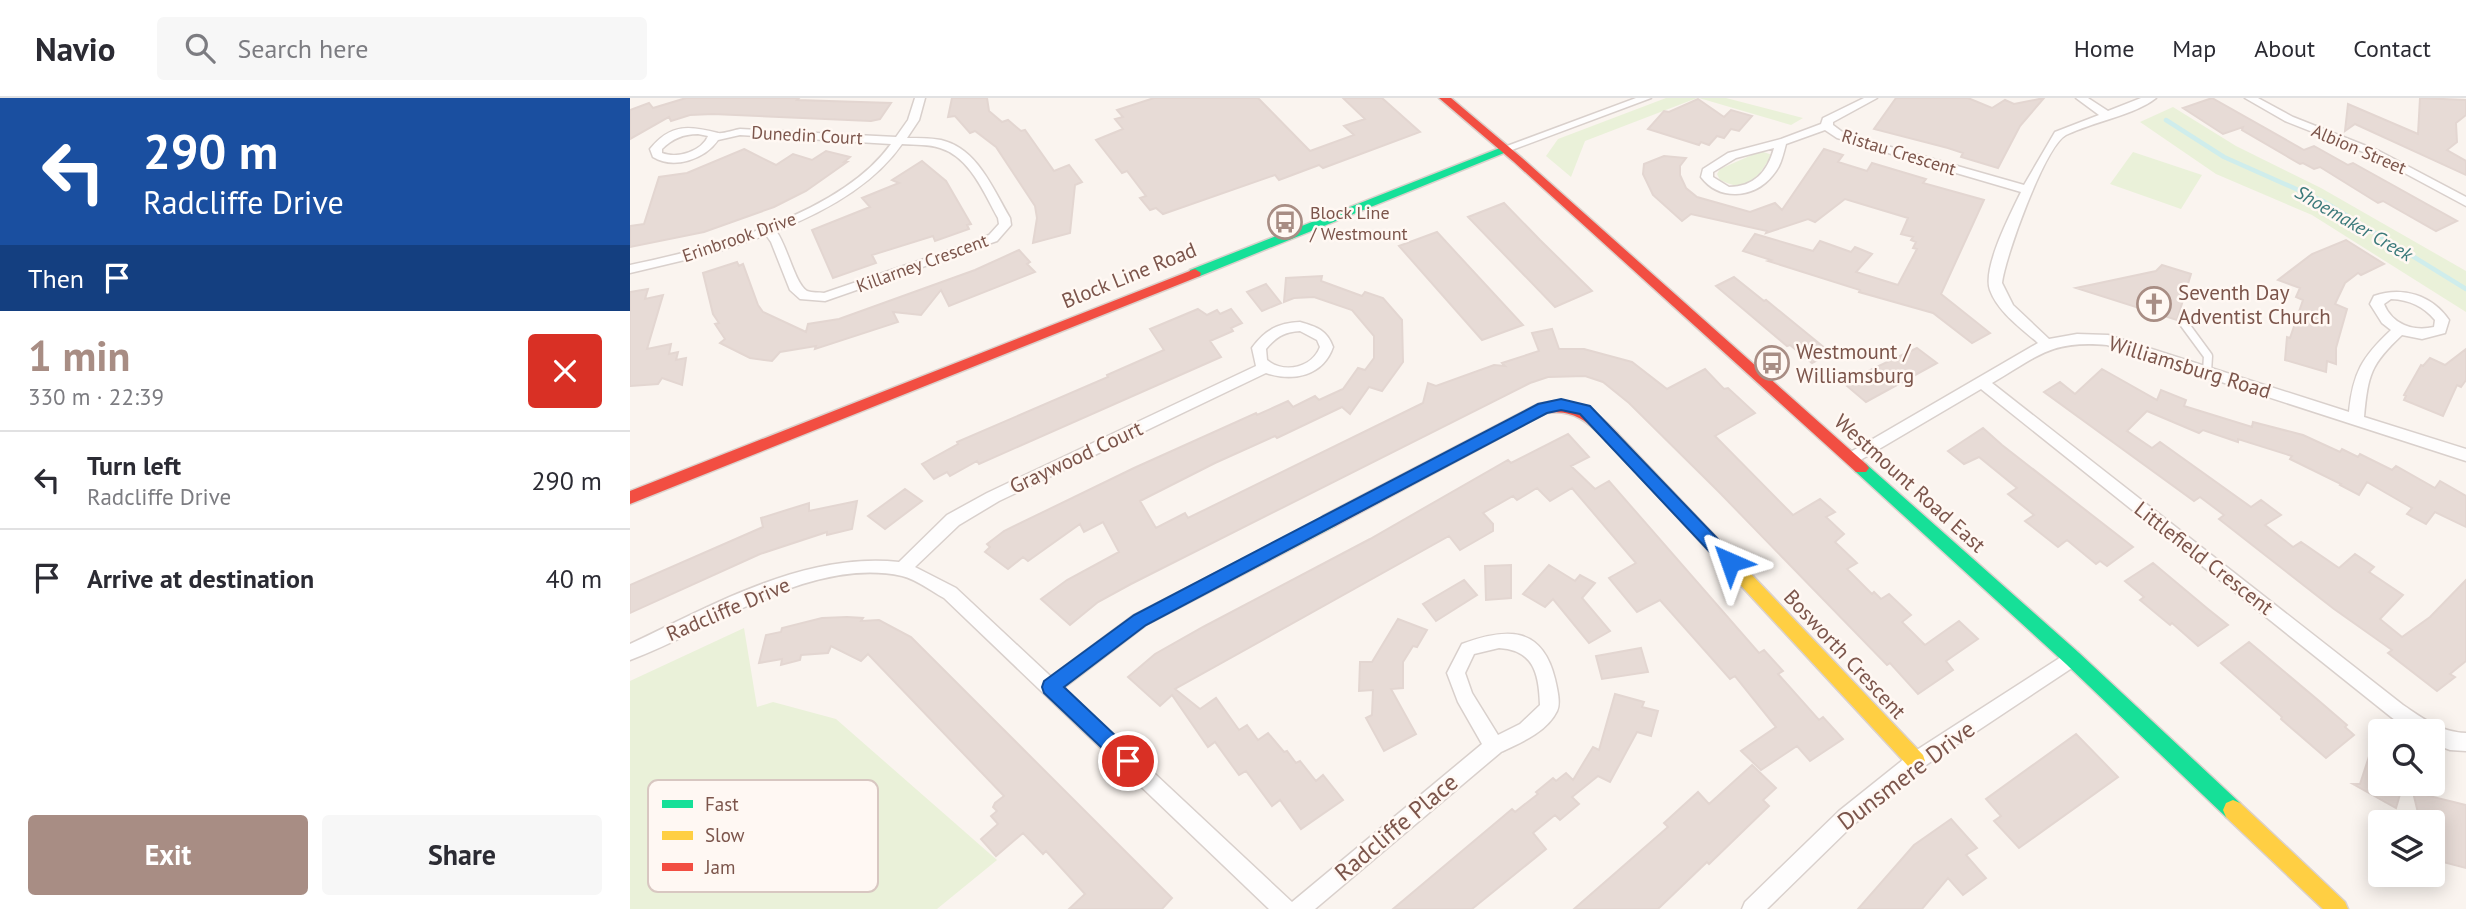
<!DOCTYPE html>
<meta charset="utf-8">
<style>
body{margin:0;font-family:"PT Sans",sans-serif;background:#f7f7f7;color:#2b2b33;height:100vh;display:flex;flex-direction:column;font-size:26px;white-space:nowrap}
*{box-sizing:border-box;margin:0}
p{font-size:23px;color:#7c7c81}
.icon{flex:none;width:38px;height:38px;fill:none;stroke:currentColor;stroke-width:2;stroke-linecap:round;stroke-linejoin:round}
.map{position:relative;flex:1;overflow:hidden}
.sheet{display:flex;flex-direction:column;background:#fff;width:630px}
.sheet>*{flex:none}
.hud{background:#1a4fa0;color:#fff;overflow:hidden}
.controls{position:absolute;left:1738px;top:621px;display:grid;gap:14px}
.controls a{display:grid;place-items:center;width:77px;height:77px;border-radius:7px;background:#fff;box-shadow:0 4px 18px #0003;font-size:35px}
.pin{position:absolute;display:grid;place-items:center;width:60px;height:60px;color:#fff;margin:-30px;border:4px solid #fff;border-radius:50%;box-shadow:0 2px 7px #0007}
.me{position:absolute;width:77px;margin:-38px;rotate:317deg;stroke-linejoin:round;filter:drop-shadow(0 0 5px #0008)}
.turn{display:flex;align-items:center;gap:24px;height:147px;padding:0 28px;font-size:32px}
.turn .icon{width:91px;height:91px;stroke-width:2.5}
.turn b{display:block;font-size:49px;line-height:60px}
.then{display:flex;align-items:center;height:66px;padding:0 28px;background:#0003;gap:14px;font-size:26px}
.round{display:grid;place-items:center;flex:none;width:74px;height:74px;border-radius:7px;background:#f7f7f7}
.summary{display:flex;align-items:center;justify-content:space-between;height:119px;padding:0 28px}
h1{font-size:42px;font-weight:700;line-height:52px;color:#a88d84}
.button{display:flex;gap:14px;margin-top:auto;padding:14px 28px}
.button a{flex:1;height:80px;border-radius:7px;background:#a88d84;color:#fff;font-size:28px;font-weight:700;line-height:80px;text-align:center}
.button a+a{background:#f7f7f7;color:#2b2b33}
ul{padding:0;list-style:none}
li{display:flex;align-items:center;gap:21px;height:98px;padding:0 28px;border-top:2px solid #e1e1e2}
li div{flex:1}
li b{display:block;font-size:26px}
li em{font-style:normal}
header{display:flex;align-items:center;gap:42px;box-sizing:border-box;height:98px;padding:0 35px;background:#fff;border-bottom:2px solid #e1e1e2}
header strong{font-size:33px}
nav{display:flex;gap:38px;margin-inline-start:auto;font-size:24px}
.search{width:490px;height:63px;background:#f7f7f7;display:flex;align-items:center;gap:18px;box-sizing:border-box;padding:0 24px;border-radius:7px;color:#7c7c81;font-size:26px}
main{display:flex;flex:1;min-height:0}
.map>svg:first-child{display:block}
.green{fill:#eaf1d9}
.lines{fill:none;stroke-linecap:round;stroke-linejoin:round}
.stream{stroke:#cfedec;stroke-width:4.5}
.building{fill:#e7dbd6;stroke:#e3d6d1;stroke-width:2}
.lane-casing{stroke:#d9d0cc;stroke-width:11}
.street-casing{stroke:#d9d0cc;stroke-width:3}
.fast-casing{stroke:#dbd1cc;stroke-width:3}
.slow-casing{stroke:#dbd1cc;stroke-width:3}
.jam-casing{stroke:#dbd1cc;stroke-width:3}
.lane{stroke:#fefdfd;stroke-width:8}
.street{fill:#fefdfd;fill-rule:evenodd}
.fast{fill:#16e098;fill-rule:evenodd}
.slow{fill:#ffcf43;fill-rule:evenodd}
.jam{fill:#f24e42;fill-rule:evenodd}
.route{fill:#1a73e8;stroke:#114b97;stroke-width:2}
.labels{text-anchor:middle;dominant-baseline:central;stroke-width:5;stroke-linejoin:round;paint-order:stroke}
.far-street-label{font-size:18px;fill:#7c554b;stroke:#fff8f3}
.far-poi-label{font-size:18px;fill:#7c554b;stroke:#fff8f3;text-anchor:start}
.far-water-label{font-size:19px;font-style:italic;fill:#3a797a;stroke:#fff8f3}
.street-label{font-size:21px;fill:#7c554b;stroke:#fff8f3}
.poi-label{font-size:21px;fill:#7c554b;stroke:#fff8f3;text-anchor:start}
.near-street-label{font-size:24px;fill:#7c554b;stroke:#fff8f3}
.key{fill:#fff8f3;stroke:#d8c7c1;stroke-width:2}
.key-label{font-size:19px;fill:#7c554b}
</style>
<header>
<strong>Navio</strong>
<div class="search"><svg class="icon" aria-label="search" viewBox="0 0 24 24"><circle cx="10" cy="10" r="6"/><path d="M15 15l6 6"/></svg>Search here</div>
<nav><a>Home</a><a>Map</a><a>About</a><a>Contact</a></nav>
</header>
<main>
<section class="sheet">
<div class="hud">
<div class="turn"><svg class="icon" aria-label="left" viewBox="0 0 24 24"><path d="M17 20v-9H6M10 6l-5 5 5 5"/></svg><div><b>290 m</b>Radcliffe Drive</div></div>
<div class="then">Then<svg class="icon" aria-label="arrive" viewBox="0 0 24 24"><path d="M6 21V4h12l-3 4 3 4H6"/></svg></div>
</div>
<div class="summary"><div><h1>1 min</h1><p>330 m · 22:39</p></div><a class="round" style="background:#d93025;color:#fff"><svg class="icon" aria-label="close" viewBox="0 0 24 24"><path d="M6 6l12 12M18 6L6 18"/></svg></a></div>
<ul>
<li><svg class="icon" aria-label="left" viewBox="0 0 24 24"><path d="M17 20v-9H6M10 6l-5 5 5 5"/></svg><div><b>Turn left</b><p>Radcliffe Drive</p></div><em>290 m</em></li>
<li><svg class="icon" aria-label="arrive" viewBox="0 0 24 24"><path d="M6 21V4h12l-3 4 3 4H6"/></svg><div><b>Arrive at destination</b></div><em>40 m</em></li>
</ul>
<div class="button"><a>Exit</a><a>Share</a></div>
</section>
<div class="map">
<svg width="1836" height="811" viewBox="0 0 1836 811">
<rect width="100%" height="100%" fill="#faf4ef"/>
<path class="green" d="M1036,0H1067L955,43L941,79L916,58L928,41Z
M1069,0H1096L1173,20L1161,27Z
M1543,9L1606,48L1691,90L1836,173V214L1682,117L1586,76L1510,24Z
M1131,53L1142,57C1126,80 1121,97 1090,82L1087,76L1090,71Z
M1503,54L1572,77L1551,111L1480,86Z
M114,530L127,609L143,604L206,621L367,762L307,811H0V583Z"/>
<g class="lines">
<path class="stream" d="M1536,22L1594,59L1693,103L1836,191"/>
</g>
<path class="building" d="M56,0H169L167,2L261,5L250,21L241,23L83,16L60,17L41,23L39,19L0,41V12L19,5L23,10Z
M322,0H357L359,13L372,24L378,22L391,33L395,32L424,73L439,67L452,84L445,87L440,135L403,145L407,120L405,108L366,49L345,33L340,35L325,18L318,19Z
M524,0H628L680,53L724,37L714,28L735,21L713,0H752L790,34L693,70L689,67L649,82L645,77L533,116L526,110L520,112L510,100L516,98L497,73L492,75L466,42L493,31L485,21L493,19L487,12Z
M1266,0H1338L1362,10L1375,2L1384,6L1414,0L1390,28L1368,70L1331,59L1333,55L1318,50L1244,31Z
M1582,0L1674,52L1684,48L1718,67L1723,65L1827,123L1806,133L1753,103L1748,105L1690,69L1684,71L1673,65L1670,66L1612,32L1613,29L1593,36L1553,10Z
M1790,0L1836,2V17L1826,25L1827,44L1817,52L1836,63V77L1725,26L1715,33L1718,6L1788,36Z
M1068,1L1094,19L1101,12L1122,18L1109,33L1101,31L1094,40L1087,38L1079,47L1071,44L1069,47L1018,31L1034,13L1039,14Z
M114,51L146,67L163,56L182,62L196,53L220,59L214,64H217L176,93L144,109L74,134L0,149V128L14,126L29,79L57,75Z
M1194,51L1213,57L1208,64L1237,73L1242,65L1296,81L1293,85L1354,102L1311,196L1360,235L1342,245L1303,215L1229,194L1230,192L1138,163L1141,162L1113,153L1125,136L1183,153L1190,143L1221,154L1225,149L1242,156L1226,174L1268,187L1287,151L1283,150L1286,144L1281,142L1283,139L1271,136L1278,120L1215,101L1185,124L1178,121L1136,135L1137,133L1061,116L1052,123L1023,97L1013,76L1014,66L1034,58L1056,60L1050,68V77L1056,90L1067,99L1120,114L1145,105L1152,112Z
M292,63L316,83L341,126L337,127L339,131L305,143L303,138L242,157L246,165L203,180L182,132L240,109L232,100L269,85L262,82Z
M874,105L910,142L962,193L925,209L838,119Z
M807,134L842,172L893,227L852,242L769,148Z
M1716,142L1754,166L1731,177L1728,175L1715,185L1705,206L1717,211L1706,250V266L1697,263L1696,274L1655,262L1657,239L1660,240L1673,202L1666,199L1670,190L1648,182L1682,156Z
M389,152L400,164L397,166L405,174L319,208L311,192L291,217L263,214L268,224L185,251L186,248L150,254L142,263L120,260L90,245L95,241L85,226L89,225L83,216L73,175L107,164L109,168L113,166L128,207L133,214L176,234L178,226L209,221L345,172Z
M1532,167L1561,176L1547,222L1446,190L1526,173Z
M692,178L691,183L732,198L735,194L753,200L772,222L773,264L752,293L739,289L720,316L712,309L647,340L645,338L585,365L510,403L526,430L555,415L558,420L793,305L798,285L806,288L864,267L875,268L872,265L909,253L902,235L922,231L929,251H954L1002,264L1037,291L1075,271L1094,291L1098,290L1125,315L1085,338L1163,417L1190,401L1205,414L1196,419L1214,436L1205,444L1227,465L1217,471L1242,496L1244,494L1251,501L1259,496L1281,517L1272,524L1295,547L1329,523L1348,541L1316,563L1323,572L1288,596L1260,565L1257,567L1089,394L999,305L973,284L955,278L918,279L900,285L501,486L468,504L440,527L411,501L437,482L489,454L473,424L454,434L450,426L398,463L393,459L378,471L355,454L360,449L357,446L374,433L504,370L626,315L627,317L658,303L663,309L685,298L689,302L713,291L728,270L735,272L744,260V238L722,212L684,199L664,200L654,204L656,180Z
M1104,179L1134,203L1136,202L1201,255L1182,265L1160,247L1157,248L1086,188Z
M636,186L651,205L632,213L617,194Z
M18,191L15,201L33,197L17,251L41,246L39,256L48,254L46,262L56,260L52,287L32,280L28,286L0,288V194Z
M568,211L577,217L587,212L590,216L601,211L612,225L601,230L603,233L580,243L591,259L349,366L347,363L320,378L317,374L304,381L292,366L328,346L327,344L478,279L477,277L534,252L520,231Z
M1287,250L1307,265L1236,304L1217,288L1240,275L1238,273Z
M1836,251V282L1831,289L1827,287L1813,318L1774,302L1776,298L1774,297L1791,267L1793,268L1800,260L1815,267Z
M1472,271L1527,302L1531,292L1556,302L1554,308L1622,329L1623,324L1673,337L1710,354L1712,351L1728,359L1730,356L1762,372L1766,368L1805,390L1810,383L1836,398V429L1805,414L1796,426L1777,416L1782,410L1737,384L1729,397L1710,387L1711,386L1660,361L1662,358L1608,341V344L1573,332L1569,335L1517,313L1497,333L1522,350L1530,344L1621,409L1631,402L1651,417L1635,427L1663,449L1671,444L1709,470L1725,456L1744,469L1739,474L1773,497L1750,521L1772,539L1800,519L1836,482V563L1820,576L1825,579L1807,593L1758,555L1762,552L1704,511L1589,421L1594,417L1570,399L1564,403L1414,294L1430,284L1445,296Z
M1353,330L1372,347L1503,449L1477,468L1470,463L1466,466L1437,442L1428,449L1395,423L1404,417L1378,396L1387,390L1349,359L1334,366L1318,353Z
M938,336L959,359L941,368L965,391L979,383L1129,555L1134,552L1153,573L1148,576L1189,622L1193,619L1213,641L1180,663L1167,648L1131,672L1111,653L1146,629L1105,578L1100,581L1030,502L1007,514L979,480L1006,465L942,390L920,403L907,390L887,402L883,398L853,415L863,426V433L830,452L819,438L545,591L570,611L586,600L609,632L617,627L628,642L638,635L654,654L657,653L666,665L670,663L686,683L693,677L713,702L671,731L650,702L642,708L616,673L609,677L585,644L578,649L542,597L530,608L498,579L525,556L573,529L740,441L878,362L881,365Z
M275,391L292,403L255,431L238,418Z
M227,403L222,431L197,437V434L130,456L0,515V487L133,429L131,420L179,405V413Z
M1523,465L1578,511L1598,527L1568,548L1542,525L1540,527L1510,502L1514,499L1495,483Z
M881,467V500L856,502L855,468Z
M919,467L945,483L950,477L965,485L952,500L980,533L959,545L923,501L915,509L893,496Z
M834,482L847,497L806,523L793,506Z
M217,519L233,520L231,523L249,522L281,539L542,800L532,811H439L455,796L416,753L413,756L393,735L366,758L351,741L368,726L361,718L367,713L363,709L365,705L374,698L238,556L231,563L201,548L198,555L171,557L170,562L151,567L152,561L129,565L136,537L151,534L152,530L192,520Z
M768,521L797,532L787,549L783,548L773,564V590L761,591L786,636L754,653L736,620L742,617L743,592L729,593L730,564H742Z
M1619,544L1688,602L1717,627L1715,629L1724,637L1696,660L1651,621L1652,619L1591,565Z
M1011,550L1018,574L972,581L966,558Z
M985,596L1014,604L1012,609L1028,613L1021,638L1007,634L980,684L968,678L942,699L949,706L930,722L925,717L903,735L916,751L842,811H763L882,711L885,714L908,696L906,694L923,680L926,683L936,675L943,682L963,649L969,652Z
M1747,634L1750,635V686H1773L1766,710L1723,686H1730Z
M1446,636L1488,679L1389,750L1364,723L1371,718L1356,701Z
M1122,667L1146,690L1133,702L1139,708L1079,766L1077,764L1028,811H944L1038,729L1034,725L1068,694L1079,706Z
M1783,694L1836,707V770L1809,763L1806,754L1802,753V724L1790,723Z
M1321,721L1347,750L1336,757L1356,780L1333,797L1318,780L1292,811H1228L1284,747Z"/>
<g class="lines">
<g class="lane-casing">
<path id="lane" d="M1553,224L1578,258L1577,274"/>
</g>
<g class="street-casing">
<path id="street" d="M285,0H295L289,22L277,40C288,40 300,40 311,42C347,50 363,91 380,120L381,127L367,143L195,203L170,201L160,192L141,144L136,137L80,156L0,175V167C82,150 210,117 261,46L110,37L88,42C75,61 44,72 23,59L20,51C41,25 60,28 88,35C93,36 104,32 110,31L266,39L278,22ZM68,36L78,38C72,53 48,61 32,55V51C42,41 53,36 68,36ZM272,46C285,47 299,46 310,50C340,59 354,95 368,120L369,126L359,137L338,146L194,195C189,194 182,195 177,193C165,186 157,147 146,133C192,115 243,88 272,46Z
M1006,0H1021L879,53L869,51Z
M1234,0H1247L1203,24V27L1215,36L1394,87L1425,34L1469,17L1446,0H1458L1478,13L1511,0H1526C1505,17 1462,24 1436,37C1415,48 1375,159 1372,185L1383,207L1419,241L1447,236L1478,237L1719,314C1723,275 1732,259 1761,232L1752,225L1740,206L1744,198C1772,188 1802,197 1819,222L1815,235L1792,241L1772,237C1741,266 1738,276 1734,319L1836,351V363L1477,247C1421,242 1408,258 1362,285L1773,607C1794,621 1810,634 1836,635V653L1820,652L1802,645V634H1781L1761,619L1351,291L1227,364H1217L1214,360L1217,356L1408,245C1391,230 1368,214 1360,192C1352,170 1381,115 1391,94L1207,40L1195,32L1156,46C1153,57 1151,68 1143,77C1124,101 1089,103 1071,79L1073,71L1098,55L1151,41L1191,26L1193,20ZM1144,50C1138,73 1124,89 1099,89L1083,79V74L1106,60ZM1761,201C1780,202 1793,208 1805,222L1804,229C1783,234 1762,226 1754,206Z
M1615,0H1628L1663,19L1749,53L1836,99V108L1741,57L1655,23Z
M670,224C687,229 697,232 703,249C693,278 663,284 636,275L369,403L329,427L285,469L326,490L662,804L852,646L828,604L817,575L832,546C875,530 912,527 925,581C927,590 931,605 927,613C917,634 890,645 871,654L685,811H639L314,500C301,493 286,481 272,478C180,458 82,532 0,562V546C83,507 174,454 269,464L317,417L357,395L626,268L622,250C635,232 648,225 670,224ZM670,233L687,242L690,249C682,270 654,276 637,262L636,251C646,239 654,234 670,233ZM869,550C904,552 909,576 910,607L890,626L868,637L842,595L835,575L844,556Z
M1442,552L1448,554L1451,560L1448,566L1293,669L1223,727L1137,811H1112L1115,804L1209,713L1279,657Z"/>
</g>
<g class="fast-casing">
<path id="fast" d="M875,48L879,49V53L570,178L565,179L559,175L560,172Z
M1231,364L1236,366L1448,554L1610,705L1613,712L1610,719L1603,722L1596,719L1436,566L1226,374L1223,370L1226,366Z
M699,417L705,418L707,423L705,428L516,527L427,595L421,597L415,595L412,589L415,583L504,517Z"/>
</g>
<g class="slow-casing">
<path id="slow" d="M982,333L987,335L1293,657L1295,663L1293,669L1286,672L1279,669L977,343L975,339L977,335Z
M1603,702L1610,705L1715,804L1718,811H1693L1596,719L1593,712L1596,705Z"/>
</g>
<g class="jam-casing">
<path id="jam" d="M809,0H821L892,60L1236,366L1239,370L1236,374H1226L884,64Z
M565,171L571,175L570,178L0,406V393Z
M925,303C952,303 969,316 987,335L989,339L987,343H977C958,324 944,311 916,315L705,428H693L691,423L693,418L908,306Z"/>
</g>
<use href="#lane" class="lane"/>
<use href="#street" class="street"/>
<use href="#fast" class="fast"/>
<use href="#slow" class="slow"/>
<use href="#jam" class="jam"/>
</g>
<path class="route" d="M931,301L960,308L1106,460L1109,464L1106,469H1094L950,316L931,312L917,315L516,527L434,589L505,656L508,663L505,669L498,672L492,669L414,595L412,589L414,583L504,517L908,306Z"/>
<defs>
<g id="bus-ring" transform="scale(1.75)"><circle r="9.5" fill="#fff8f3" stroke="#a88d84" stroke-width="1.5"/><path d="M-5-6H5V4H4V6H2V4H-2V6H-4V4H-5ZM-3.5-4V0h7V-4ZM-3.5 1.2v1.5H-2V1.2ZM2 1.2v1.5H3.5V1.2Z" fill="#a88d84"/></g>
<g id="church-ring" transform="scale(1.75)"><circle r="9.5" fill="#fff8f3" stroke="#a88d84" stroke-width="1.5"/><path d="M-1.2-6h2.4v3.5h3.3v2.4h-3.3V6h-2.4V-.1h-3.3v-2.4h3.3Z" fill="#a88d84"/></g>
</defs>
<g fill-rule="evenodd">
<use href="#bus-ring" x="655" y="124"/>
<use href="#church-ring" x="1524" y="206"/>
<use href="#bus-ring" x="1142" y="265"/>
</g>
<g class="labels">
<g class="far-street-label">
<text transform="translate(177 37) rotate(3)">Dunedin Court</text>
<text transform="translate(1729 51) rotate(23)">Albion Street</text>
<text transform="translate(1269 54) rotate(17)">Ristau Crescent</text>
<text transform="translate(109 139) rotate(-19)">Erinbrook Drive</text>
<text transform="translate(292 165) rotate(-20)">Killarney Crescent</text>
</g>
<g class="far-poi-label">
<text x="680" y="114">Block Line<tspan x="680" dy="21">/ Westmount</tspan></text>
</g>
<g class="far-water-label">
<text transform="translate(1724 125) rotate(30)">Shoemaker Creek</text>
</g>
<g class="street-label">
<text transform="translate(499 177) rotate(-22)">Block Line Road</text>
<text transform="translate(1560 269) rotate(17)">Williamsburg Road</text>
<text transform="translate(446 359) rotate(-25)">Graywood Court</text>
<text transform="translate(1280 385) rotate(42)">Westmount Road East</text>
<text transform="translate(1574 460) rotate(38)">Littlefield Crescent</text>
<text transform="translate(98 511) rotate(-23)">Radcliffe Drive</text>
<text transform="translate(1215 556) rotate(47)">Bosworth Crescent</text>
</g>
<g class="poi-label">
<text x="1548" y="194">Seventh Day<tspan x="1548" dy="24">Adventist Church</tspan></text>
<text x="1166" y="253">Westmount /<tspan x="1166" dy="24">Williamsburg</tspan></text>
</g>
<g class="near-street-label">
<text transform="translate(1276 677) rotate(-37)">Dunsmere Drive</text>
<text transform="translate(766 729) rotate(-40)">Radcliffe Place</text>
</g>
</g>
<rect x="18" y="682" width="230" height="112" rx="10" class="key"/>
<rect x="32" y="702" width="31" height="8" fill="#16e098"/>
<rect x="32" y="733" width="31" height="9" fill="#ffcf43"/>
<rect x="32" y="765" width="31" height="8" fill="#f24e42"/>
<g class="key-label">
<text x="75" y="713">Fast</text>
<text x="75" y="744">Slow</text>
<text x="75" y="776">Jam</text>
</g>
</svg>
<div class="controls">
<a><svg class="icon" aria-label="search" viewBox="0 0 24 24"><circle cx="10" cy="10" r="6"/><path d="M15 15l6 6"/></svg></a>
<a><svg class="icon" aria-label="layers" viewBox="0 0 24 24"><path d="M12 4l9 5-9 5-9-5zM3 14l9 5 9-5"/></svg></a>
</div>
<div class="pin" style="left:498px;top:663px;background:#d93025"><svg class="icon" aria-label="arrive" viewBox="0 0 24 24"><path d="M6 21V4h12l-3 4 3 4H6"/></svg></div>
<svg class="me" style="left:1100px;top:464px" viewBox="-20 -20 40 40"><path d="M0-17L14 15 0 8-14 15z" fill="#1a73e8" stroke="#fff" stroke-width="4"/></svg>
</div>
</main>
